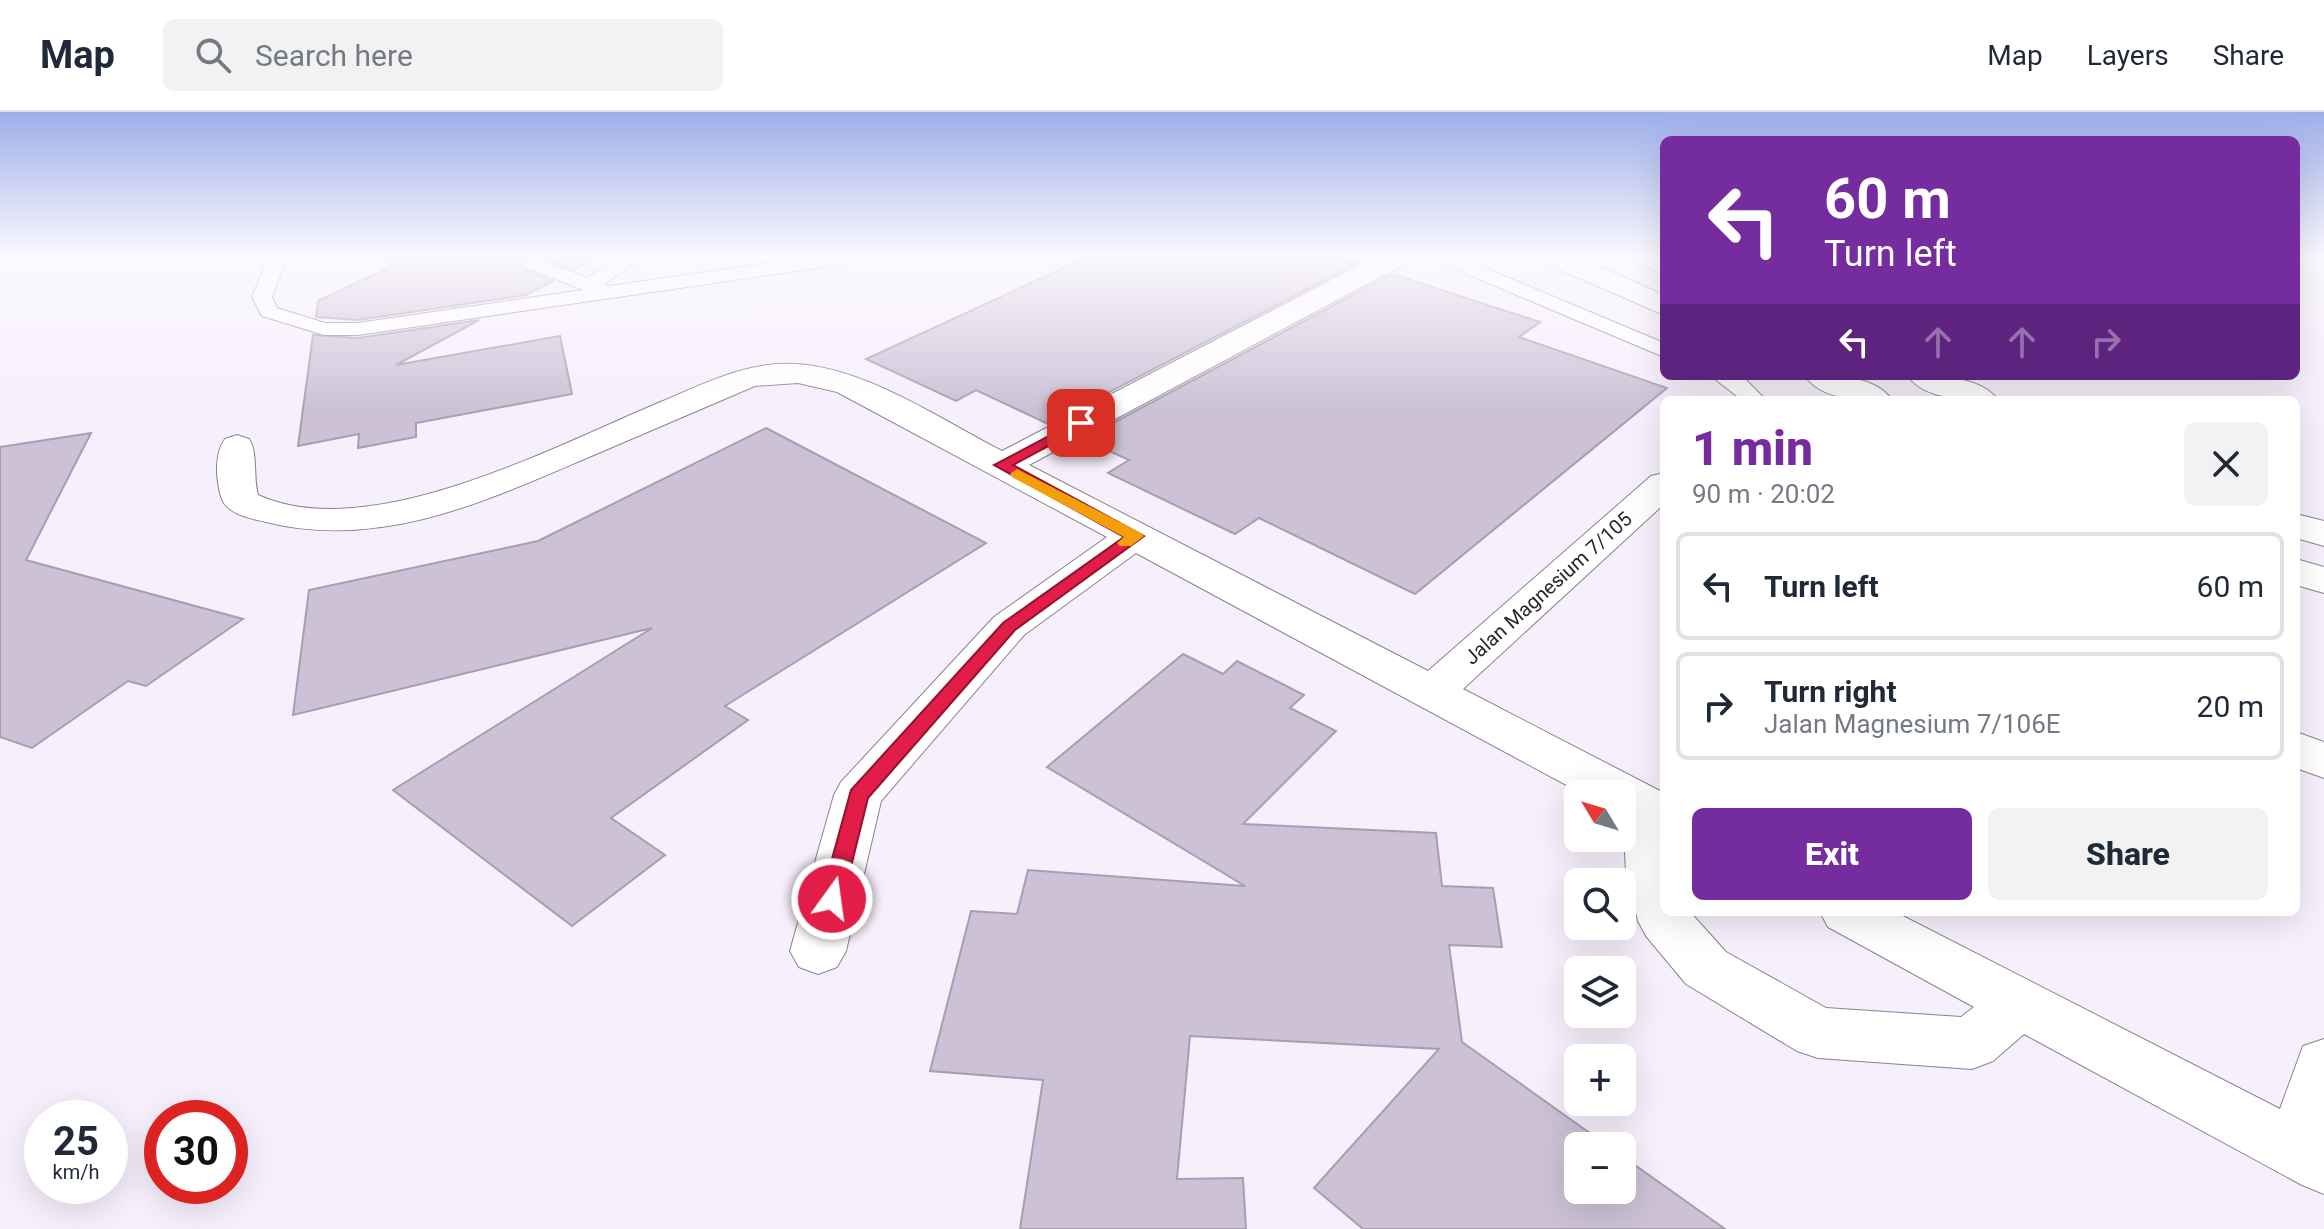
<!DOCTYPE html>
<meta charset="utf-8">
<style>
body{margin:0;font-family:Roboto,sans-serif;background:#f2f2f3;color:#1f2937;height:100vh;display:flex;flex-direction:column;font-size:30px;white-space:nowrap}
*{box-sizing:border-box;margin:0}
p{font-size:26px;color:#747a83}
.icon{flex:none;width:44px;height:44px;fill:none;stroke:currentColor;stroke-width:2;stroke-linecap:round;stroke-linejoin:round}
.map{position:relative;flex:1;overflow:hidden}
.sheet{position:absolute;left:1660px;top:284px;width:640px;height:520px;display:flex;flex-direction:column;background:#fff;border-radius:12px;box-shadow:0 8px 32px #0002}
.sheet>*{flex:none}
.top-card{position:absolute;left:1660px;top:24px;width:640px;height:244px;border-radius:12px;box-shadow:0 8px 32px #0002;background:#752c9f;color:#fff;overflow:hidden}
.needle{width:52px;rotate:308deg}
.buttons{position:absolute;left:1564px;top:668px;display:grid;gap:16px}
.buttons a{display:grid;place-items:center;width:72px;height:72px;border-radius:12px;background:#fff;box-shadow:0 8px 32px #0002;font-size:40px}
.speed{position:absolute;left:24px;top:988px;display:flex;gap:16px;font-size:40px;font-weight:700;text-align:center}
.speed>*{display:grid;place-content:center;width:104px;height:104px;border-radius:50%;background:#fff;box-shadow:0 8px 32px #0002;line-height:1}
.speed small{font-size:20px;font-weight:400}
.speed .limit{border:12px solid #d22;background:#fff;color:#111}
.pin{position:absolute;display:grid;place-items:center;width:68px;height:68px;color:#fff;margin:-34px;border-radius:16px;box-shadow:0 4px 12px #0006}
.me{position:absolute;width:88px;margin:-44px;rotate:14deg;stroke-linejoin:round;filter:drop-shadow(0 0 6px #0008)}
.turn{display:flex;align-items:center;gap:28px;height:168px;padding:0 32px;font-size:36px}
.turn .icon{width:104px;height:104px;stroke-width:2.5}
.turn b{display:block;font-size:56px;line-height:68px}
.lanes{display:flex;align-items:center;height:76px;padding:0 32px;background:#0003;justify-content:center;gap:40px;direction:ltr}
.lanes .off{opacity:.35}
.round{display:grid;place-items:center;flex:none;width:84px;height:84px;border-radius:12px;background:#f2f2f3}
.headline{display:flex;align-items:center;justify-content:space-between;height:136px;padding:0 32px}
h1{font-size:48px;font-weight:800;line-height:60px;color:#752c9f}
.button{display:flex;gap:16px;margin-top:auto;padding:16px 32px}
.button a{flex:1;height:92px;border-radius:12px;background:#752c9f;color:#fff;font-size:32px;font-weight:800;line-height:92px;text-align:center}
.button a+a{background:#f2f2f3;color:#1f2937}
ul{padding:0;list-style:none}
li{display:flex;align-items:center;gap:24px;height:108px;margin:0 16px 12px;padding:0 16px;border:4px solid #e0e1e3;border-radius:12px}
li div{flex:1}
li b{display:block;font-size:30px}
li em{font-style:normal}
header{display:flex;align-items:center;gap:48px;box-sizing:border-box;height:112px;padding:0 40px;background:#fff;border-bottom:2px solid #e0e1e3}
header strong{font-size:38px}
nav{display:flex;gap:44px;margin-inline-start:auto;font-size:28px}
.search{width:560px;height:72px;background:#f2f2f3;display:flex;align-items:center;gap:20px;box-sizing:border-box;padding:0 28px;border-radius:12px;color:#747a83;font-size:30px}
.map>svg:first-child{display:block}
.building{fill:#ccc1d6;stroke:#a89db1;stroke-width:2}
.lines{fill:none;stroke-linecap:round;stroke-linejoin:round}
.service-casing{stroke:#8c8194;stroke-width:2}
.minor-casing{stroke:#8c8194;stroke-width:2}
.secondary-casing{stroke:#8c8194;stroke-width:2}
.service{fill:#fff;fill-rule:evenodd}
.minor{fill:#fff;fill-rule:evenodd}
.secondary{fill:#fff;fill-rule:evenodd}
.route{fill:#e11d48;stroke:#92132f;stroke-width:2}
.slow{fill:#f59e0b}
.labels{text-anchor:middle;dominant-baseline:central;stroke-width:6;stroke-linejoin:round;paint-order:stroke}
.street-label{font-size:20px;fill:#2b262e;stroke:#fff}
</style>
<header>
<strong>Map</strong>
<div class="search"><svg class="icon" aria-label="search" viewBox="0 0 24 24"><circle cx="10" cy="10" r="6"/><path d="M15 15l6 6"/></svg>Search here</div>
<nav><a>Map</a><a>Layers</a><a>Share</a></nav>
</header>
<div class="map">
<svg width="2324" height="1117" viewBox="0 0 2324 1117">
<rect width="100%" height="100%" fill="#f6effc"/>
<path class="building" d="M391,143H531L520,150L524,157L553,169L526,183L358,208L316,205L318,189L390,155Z
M536,143H601L574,158Z
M1092,143H1334L1358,151L1048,312L976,278L956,289L866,247Z
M1392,162L1540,210L1519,225L1667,276L1415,482L1259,406L1235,422L1108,361L1129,348L1083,327Z
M479,208L396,253L560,224L572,282L416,311V325L358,336L359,322L298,334L313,223L358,226Z
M766,316L986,431L725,594L748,608L611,706L665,743L572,814L393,678L652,516L293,603L309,478L538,429Z
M91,321L26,448L243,507L146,574L128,569L32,636L0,625V335Z
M1183,542L1223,562L1237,549L1304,583L1290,596L1336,619L1243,712L1436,721L1442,774L1493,776L1502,835L1449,833L1462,930L1608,1034H1578V1078H1622V1044L1725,1117H1363L1314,1076L1439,937L1190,924L1177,1067L1243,1066L1246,1117H1020L1043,968L930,959L971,799L1017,802L1028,758L1245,774L1047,655Z"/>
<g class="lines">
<g class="service-casing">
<path id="service" d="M270,143H288L272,185L277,196L325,211H358L583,178L526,155L523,151L533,145L587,166L625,143H647L604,172L609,174L826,143H874L865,149L358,223H324L262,204L252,185Z
M1429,143H1454L1664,231V245L1431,147Z
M1711,264H1742L1766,288H1742Z"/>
</g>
<g class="minor-casing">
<path id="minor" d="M1379,143H1414L1410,149L1029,353L1428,559L1651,364L1664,361V392L1463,577L1664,681V800H1690L1726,840L1826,896L1961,905L1974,895L1828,815L1820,800H1895L2280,997L2303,934L2324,927V1082L2302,1073L2024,922L1993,949L1972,957L1818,946L1797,939L1686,872L1646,824L1638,809L1626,760L1622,682H1583L1136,441L1024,523L881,689L846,839L837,855L818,862L799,855L790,839L834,683L841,670L994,505L1107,425L837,280L798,271L755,274C697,299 640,323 582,348C482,391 378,438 266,410C250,406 227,403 221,385C216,367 214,342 225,327L237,323L249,327C258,339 253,366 258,383C370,434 557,333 663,289C706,271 748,249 796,252C866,256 940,307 1002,339Z
M2296,620L2324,630V666L2296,656Z"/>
</g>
<g class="secondary-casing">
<path id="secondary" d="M1536,143H1573L1664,183V203L1540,149Z
M1625,143L1664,144V162L1629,149Z
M1805,264C1833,264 1874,262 1892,288C1864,288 1823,290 1805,264Z
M1908,264C1935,264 1980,263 1998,288C1970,288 1925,289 1908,264Z
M2296,402L2324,409V434L2296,426Z
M2296,447L2324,455V481L2296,473Z"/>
</g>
<use href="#service" class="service"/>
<use href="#minor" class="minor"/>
<use href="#secondary" class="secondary"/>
</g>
<linearGradient id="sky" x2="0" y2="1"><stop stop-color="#9daee9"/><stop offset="0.48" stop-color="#fbf8fe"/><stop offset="1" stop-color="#fbf8fe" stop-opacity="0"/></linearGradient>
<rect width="2324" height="299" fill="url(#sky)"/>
<path class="route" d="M1081,307L1086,308V314L1013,353L1144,424L1015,518L868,686L843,787L840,793L832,796L824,793L821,787L851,678L1003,511L1124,425L994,353Z"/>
<path class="slow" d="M1017,357L1141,421L1144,424L1131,434H1120L1117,431L1124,425L1012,365L1010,362Z"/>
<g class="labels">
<g class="street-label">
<text transform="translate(1548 476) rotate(-42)">Jalan Magnesium 7/105</text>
</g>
</g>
</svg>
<div class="buttons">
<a><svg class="needle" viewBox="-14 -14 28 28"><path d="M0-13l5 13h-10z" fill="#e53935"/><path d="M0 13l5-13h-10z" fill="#747a83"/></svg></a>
<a><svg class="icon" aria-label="search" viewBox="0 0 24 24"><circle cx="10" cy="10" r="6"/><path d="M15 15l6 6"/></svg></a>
<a><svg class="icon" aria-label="layers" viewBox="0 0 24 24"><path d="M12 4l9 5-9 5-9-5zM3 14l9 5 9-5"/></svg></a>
<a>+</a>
<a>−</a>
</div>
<div class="speed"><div>25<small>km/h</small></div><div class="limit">30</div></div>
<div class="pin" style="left:1081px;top:311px;background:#d93025"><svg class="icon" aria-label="arrive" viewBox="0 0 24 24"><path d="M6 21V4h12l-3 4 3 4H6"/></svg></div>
<svg class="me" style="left:832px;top:787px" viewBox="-20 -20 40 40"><circle r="17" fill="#e11d48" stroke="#fff" stroke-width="3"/><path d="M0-11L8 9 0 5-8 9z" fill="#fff"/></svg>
<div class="top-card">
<div class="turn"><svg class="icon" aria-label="left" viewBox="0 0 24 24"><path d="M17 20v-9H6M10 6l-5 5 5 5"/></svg><div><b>60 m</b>Turn left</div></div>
<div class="lanes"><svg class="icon" aria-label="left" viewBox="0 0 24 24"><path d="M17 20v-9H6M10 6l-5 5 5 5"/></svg><svg class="icon off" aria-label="ahead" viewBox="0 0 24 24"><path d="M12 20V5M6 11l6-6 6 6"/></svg><svg class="icon off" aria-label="ahead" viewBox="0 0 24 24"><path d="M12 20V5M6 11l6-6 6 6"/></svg><svg class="icon off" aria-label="right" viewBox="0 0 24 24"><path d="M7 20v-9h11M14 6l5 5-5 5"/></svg></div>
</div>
<section class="sheet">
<div class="headline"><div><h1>1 min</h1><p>90 m · 20:02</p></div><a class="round"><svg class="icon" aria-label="close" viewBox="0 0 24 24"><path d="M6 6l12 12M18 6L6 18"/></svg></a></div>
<ul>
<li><svg class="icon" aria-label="left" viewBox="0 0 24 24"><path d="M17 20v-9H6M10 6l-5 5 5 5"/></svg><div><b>Turn left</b></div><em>60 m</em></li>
<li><svg class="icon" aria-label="right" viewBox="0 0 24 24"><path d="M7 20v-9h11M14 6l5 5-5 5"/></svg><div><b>Turn right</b><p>Jalan Magnesium 7/106E</p></div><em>20 m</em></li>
</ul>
<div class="button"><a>Exit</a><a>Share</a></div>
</section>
</div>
